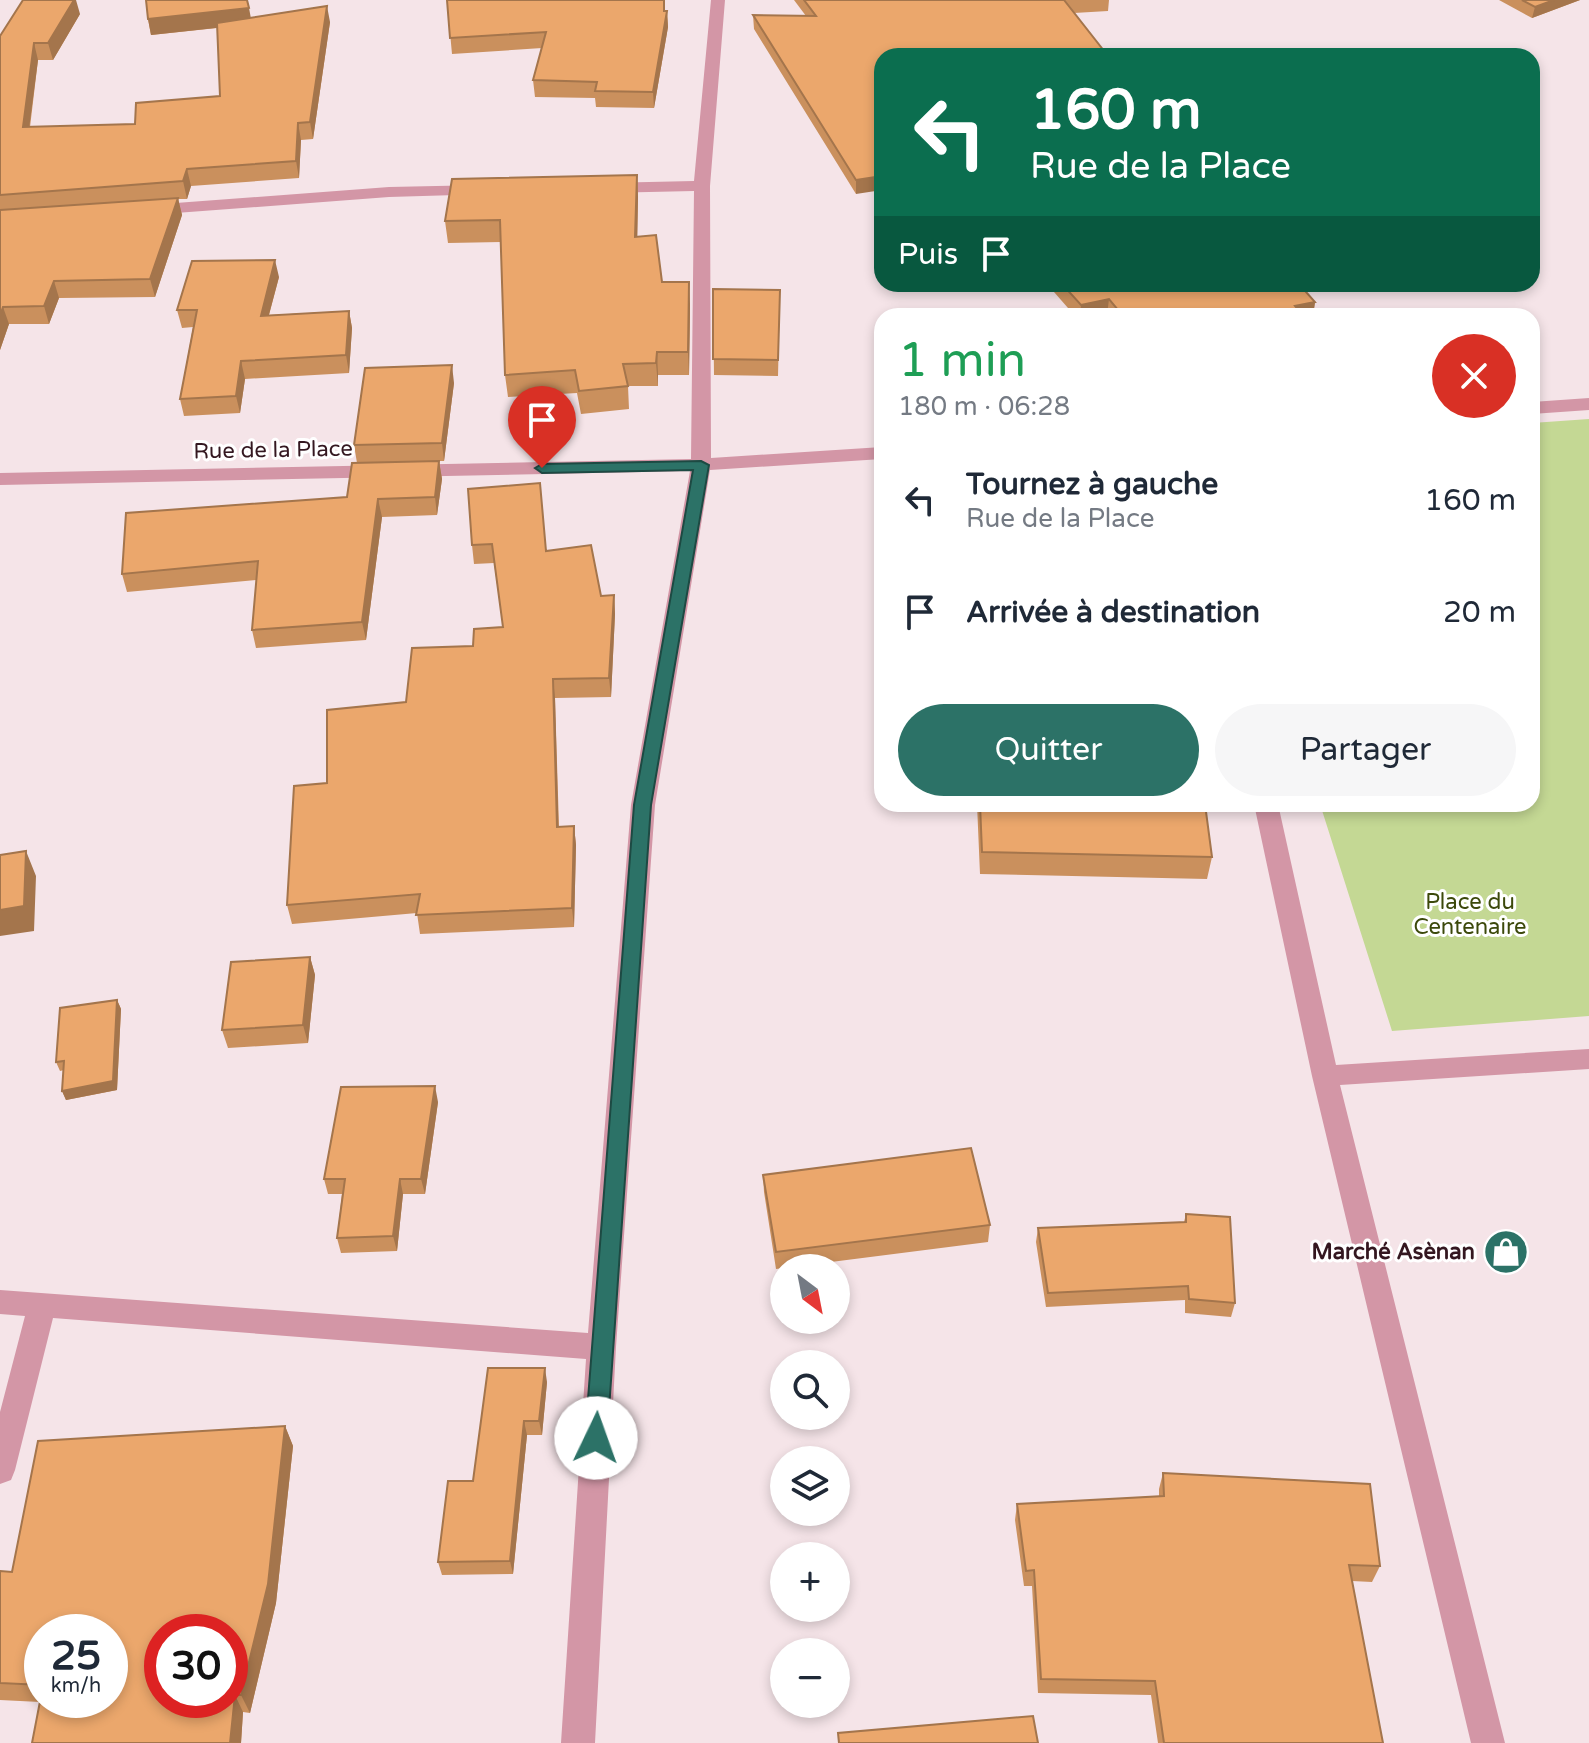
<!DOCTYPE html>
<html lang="fr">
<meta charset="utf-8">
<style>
body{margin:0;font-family:"Varela Round",sans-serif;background:#f6f6f7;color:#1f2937;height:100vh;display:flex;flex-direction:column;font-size:30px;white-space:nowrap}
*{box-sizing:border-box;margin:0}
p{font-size:26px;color:#747a83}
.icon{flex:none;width:44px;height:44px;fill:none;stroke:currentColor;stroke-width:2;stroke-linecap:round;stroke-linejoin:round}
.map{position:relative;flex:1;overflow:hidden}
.drawer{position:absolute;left:874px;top:308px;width:666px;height:504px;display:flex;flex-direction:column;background:#fff;border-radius:24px;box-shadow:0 4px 12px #0003}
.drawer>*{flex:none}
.guide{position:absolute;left:874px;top:48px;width:666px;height:244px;border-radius:24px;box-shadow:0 4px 12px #0003;background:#0b6e4f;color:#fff;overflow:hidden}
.needle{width:52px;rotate:148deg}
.controls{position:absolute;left:770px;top:1254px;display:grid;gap:16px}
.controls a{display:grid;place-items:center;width:80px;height:80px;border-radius:50%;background:#fff;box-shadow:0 4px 12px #0003;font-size:40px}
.speed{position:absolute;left:24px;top:1614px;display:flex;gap:16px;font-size:40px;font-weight:700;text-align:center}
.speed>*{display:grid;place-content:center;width:104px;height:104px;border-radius:50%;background:#fff;box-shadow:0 4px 12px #0003;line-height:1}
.speed small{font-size:20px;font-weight:400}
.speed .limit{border:12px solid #d22;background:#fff;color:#111}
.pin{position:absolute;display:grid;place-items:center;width:68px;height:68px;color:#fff;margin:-82px -34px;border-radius:50% 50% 50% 0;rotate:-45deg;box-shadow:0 0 8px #0007}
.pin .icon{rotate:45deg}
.me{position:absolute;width:88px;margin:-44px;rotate:3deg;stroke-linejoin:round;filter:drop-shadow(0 0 6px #0008)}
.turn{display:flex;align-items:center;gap:28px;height:168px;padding:0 24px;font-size:36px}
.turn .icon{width:104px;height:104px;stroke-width:2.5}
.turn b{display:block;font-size:56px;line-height:68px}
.then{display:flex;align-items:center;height:76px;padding:0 24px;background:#0003;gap:16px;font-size:30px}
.round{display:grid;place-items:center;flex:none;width:84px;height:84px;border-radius:42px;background:#f6f6f7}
.head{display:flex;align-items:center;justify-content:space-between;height:136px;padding:0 24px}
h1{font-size:48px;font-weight:600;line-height:60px;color:#1e9e55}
.button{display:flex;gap:16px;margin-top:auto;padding:16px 24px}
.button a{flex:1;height:92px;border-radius:48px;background:#2c7267;color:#fff;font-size:32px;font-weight:600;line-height:92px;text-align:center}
.button a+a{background:#f6f6f7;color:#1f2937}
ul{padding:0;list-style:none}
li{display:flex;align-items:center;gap:24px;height:112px;padding:0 24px}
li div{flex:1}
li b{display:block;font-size:30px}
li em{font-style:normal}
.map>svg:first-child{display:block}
.green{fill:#c4d894}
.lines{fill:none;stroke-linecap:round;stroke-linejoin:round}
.minor{fill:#d396a6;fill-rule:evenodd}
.wall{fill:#ca905d;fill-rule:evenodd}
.shaded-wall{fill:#a4754c}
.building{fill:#eba76c;stroke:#a4754c;stroke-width:2;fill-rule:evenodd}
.route{fill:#2c7267;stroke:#1d4a43;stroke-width:2}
.labels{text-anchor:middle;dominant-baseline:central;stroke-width:6;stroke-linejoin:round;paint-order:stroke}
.street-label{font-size:22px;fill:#341720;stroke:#fff}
.park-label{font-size:22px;fill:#3c490b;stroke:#fff}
.poi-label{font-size:22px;font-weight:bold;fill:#341720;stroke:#fff;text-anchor:end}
</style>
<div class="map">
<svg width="1589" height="1743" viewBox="0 0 1589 1743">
<rect width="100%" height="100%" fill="#f5e4e8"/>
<path class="green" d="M1589,419V1016L1392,1031L1320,804H1532V423Z"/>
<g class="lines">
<path class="minor" d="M711,0H725L710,186L711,458L882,447V459L710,470L655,805L616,1347L595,1743H561L586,1359L53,1318L15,1470L11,1480L0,1484V1412L25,1316L0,1314V1290L588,1333L631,805L690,471L0,485V473L691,459L694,191L604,193L596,188L604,183L694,181Z
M484,185L490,186V194L389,197L149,215L141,210L149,205L389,187Z
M1589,398V410L1532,414V402Z
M1254,804H1278L1336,1065L1589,1049V1069L1340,1085L1505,1743H1471L1312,1076Z"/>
</g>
<path class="wall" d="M447,0H665V11H667L668,27L654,108L596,107L595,98L535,97L533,80L542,48L452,54Z
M794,0H1109L1108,11L1074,13L882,56L856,194L754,29L753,15L806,16Z
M1499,0H1580L1532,18Z
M80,14L53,60H38L30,127L135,124L220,96L217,28L151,35L148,19L251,17L330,22L313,139L301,140L299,178L191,186L187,199H178L182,215L155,297L59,298L49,324H9L0,350V36Z
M637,175L638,197L637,236L662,282L690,304L689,375H658V386H628L629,409L581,414L577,393L508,397L505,375L501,242L448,243L445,221Z
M279,277L269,315L349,311L352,328L349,373L245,379L240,413L184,416L180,399L193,327L182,328L177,310Z
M1047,284H1299L1315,302L1313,316H1108L1107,315L1075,316Z
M713,289L780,290L778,376L714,375Z
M454,383L444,461H439L442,479L437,515L382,517L366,640L256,648L252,630L257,580L127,592L122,574L347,497L357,463L354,445Z
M468,489L601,596L614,595L615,614L611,697L555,698L559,827L574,826L576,845L574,927L420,934L417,913L292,924L287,905L327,783L406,702L473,646L503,627L494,563L474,564L472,545Z
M977,804H1205L1212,857L1207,879L980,874Z
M310,957L315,975L308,1043L228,1048L222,1030Z
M117,1000L121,1009L117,1090L66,1100L62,1091L64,1070L60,1071L56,1062Z
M438,1102L425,1194H403L397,1251L341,1253L337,1238L342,1194H328L324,1179Z
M763,1175L990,1225L988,1242L776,1269L764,1192Z
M1186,1214L1235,1303L1231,1317L1185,1313V1300L1046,1307L1036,1242L1038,1228L1184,1222Z
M547,1382L542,1435H527L513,1574L442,1575L438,1562L473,1481Z
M285,1426L293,1446L276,1603L250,1713L243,1712L241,1743H32L40,1702L0,1700V1571L12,1572ZM42,1632L110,1700H42Z
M1163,1473L1380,1566L1372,1582L1352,1581L1383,1743H1158L1151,1695L1038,1693L1032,1586H1024L1015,1520L1017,1504L1159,1496V1489Z"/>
<path class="shaded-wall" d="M74,0H76L80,14L53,60L48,43Z
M1554,0H1580L1532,18L1535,7Z
M327,6L330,22L313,139L310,122Z
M249,8L252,24L151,35L148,19Z
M667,11L668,27L654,108L653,92Z
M34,43L38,60L27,144L23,127Z
M298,123L301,140L299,178L296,161Z
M187,169L191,186L187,199L183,181Z
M637,175L638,197L637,258L635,237Z
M882,176V190L856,194V180Z
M178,198L182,215L155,297L150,279Z
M275,260L279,277L264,333L261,316Z
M54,281L59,298L49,324L44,306Z
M689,282L690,304L689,375L688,352Z
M1109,299L1107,315L1080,316L1081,305Z
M1315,302L1313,316H1282L1295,306Z
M3,307L9,324L0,350V316Z
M349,311L352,328L349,373L346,355Z
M657,352L658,375V386L656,363Z
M241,361L245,379L240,413L236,396Z
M452,365L454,383L444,461L442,443Z
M439,461L442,479L437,515L435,497Z
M378,499L382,517L366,640L362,622Z
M614,595L615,614L611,697L609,678Z
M553,679L555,698L559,846L557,827Z
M574,826L576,845L574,927L572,908Z
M26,851L36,876L34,931L0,936V910Z
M310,957L315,975L308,1043L303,1025Z
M117,1000L121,1009L117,1090L66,1100L62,1091Z
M435,1086L438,1102L425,1194L421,1179Z
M400,1179L403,1194L397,1251L393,1236Z
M545,1368L547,1382L542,1435L539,1421Z
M524,1421L527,1435L513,1574L510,1561Z
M285,1426L293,1446L276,1603L250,1713L241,1695Z
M235,1695L243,1712L241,1743H230Z"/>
<path class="building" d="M23,0H74L48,43H34L23,127L135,124L136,103L220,96L217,23L327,6L310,122L298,123L296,161L187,169L183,181L0,195V36Z
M146,0H247L249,8L148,19Z
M447,0H664V11H667L653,92L595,91L597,82L533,80L546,32L450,38Z
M804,0H1064L1108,56H882V176L856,180L753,15L816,16Z
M1522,0H1554L1535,7Z
M637,175L635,237L656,235L662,282H689L688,352H657L656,363L623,364L628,386L579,391L575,370L505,375L500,220L445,221L452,179Z
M178,198L150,279L54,281L44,306L3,307L0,316V210Z
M275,260L261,316L349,311L346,355L241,361L236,396L180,399L197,310H177L192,261Z
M1062,284H1299L1315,302L1295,306L1301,313L1282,316H1123L1109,299L1081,305Z
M713,289L780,290L778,360L713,359Z
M452,365L442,443L354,445L365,368Z
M439,461L435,497L378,499L362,622L252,630L258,561L122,574L126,513L347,497L352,463Z
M540,483L546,551L591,545L601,596L614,595L609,678L553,679L557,827L574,826L572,908L416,915L420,894L287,905L294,786L327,783V710L406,702L412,648L473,646L474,629L503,627L492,544L472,545L468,489Z
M980,804H1205L1212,857L982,852Z
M26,851L24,906L0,910V855Z
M310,957L303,1025L222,1030L231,962Z
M117,1000L113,1081L62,1091L64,1061L56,1062L60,1008Z
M435,1086L421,1179H400L393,1236L337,1238L345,1179H324L341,1087Z
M971,1148L990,1225L776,1252L763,1175Z
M1186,1214L1230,1217L1235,1303L1189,1299L1188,1286L1048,1293L1038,1228L1186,1222Z
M488,1368H545L539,1421H524L510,1561L438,1562L448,1481H473Z
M285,1426L268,1584L241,1695H235L230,1743H32L42,1691V1700H110V1632H42V1685L0,1683V1571L12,1572L38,1441ZM162,1632H230V1700H162Z
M1163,1473L1370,1484L1380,1566L1349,1565L1383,1743H1164L1155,1681L1041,1679L1034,1570L1026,1571L1017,1504L1164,1496Z
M1033,1716L1038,1743H839L838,1733Z"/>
<path class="route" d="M701,461L709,465L651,805L607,1438L604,1445L596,1448L588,1445L585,1438L634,805L693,470L542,473L535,468L542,464Z"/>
<defs>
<g id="shop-disc" transform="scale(2.3)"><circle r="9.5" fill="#2c7267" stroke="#fff"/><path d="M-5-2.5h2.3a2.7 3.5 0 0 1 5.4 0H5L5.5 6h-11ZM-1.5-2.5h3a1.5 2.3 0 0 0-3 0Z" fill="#fff"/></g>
</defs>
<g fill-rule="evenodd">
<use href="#shop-disc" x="1506" y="1252"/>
</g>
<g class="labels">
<g class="street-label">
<text transform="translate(273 450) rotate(-1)">Rue de la Place</text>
</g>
<g class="park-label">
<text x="1470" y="902">Place du<tspan x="1470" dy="25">Centenaire</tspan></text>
</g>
<g class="poi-label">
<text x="1475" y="1252">Marché Asènan</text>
</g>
</g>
</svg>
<div class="controls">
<a><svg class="needle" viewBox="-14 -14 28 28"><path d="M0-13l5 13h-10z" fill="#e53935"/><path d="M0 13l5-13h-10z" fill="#747a83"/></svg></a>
<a><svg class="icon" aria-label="search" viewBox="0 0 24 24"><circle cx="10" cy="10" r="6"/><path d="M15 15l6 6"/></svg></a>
<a><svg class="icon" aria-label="layers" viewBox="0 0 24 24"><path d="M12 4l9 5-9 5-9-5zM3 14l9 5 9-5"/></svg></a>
<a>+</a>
<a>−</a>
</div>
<div class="speed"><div>25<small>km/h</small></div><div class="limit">30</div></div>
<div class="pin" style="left:542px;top:468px;background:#d93025"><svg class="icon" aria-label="arrive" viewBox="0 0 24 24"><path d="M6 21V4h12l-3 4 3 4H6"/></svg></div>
<svg class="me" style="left:596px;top:1438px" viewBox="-20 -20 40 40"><circle r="19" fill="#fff"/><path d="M0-13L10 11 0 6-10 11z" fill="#2c7267"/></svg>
<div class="guide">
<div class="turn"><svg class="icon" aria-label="left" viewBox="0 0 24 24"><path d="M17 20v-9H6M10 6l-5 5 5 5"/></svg><div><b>160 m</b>Rue de la Place</div></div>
<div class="then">Puis<svg class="icon" aria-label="arrive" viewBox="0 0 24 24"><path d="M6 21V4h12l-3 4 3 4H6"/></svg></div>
</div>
<section class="drawer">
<div class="head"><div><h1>1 min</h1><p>180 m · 06:28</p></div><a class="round" style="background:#d93025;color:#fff"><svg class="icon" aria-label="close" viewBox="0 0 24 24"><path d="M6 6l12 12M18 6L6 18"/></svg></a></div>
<ul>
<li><svg class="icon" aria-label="left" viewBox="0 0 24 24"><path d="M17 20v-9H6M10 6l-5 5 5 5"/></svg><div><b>Tournez à gauche</b><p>Rue de la Place</p></div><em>160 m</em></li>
<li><svg class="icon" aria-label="arrive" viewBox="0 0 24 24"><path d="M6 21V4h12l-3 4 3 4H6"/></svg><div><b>Arrivée à destination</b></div><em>20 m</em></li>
</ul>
<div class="button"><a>Quitter</a><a>Partager</a></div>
</section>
</div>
